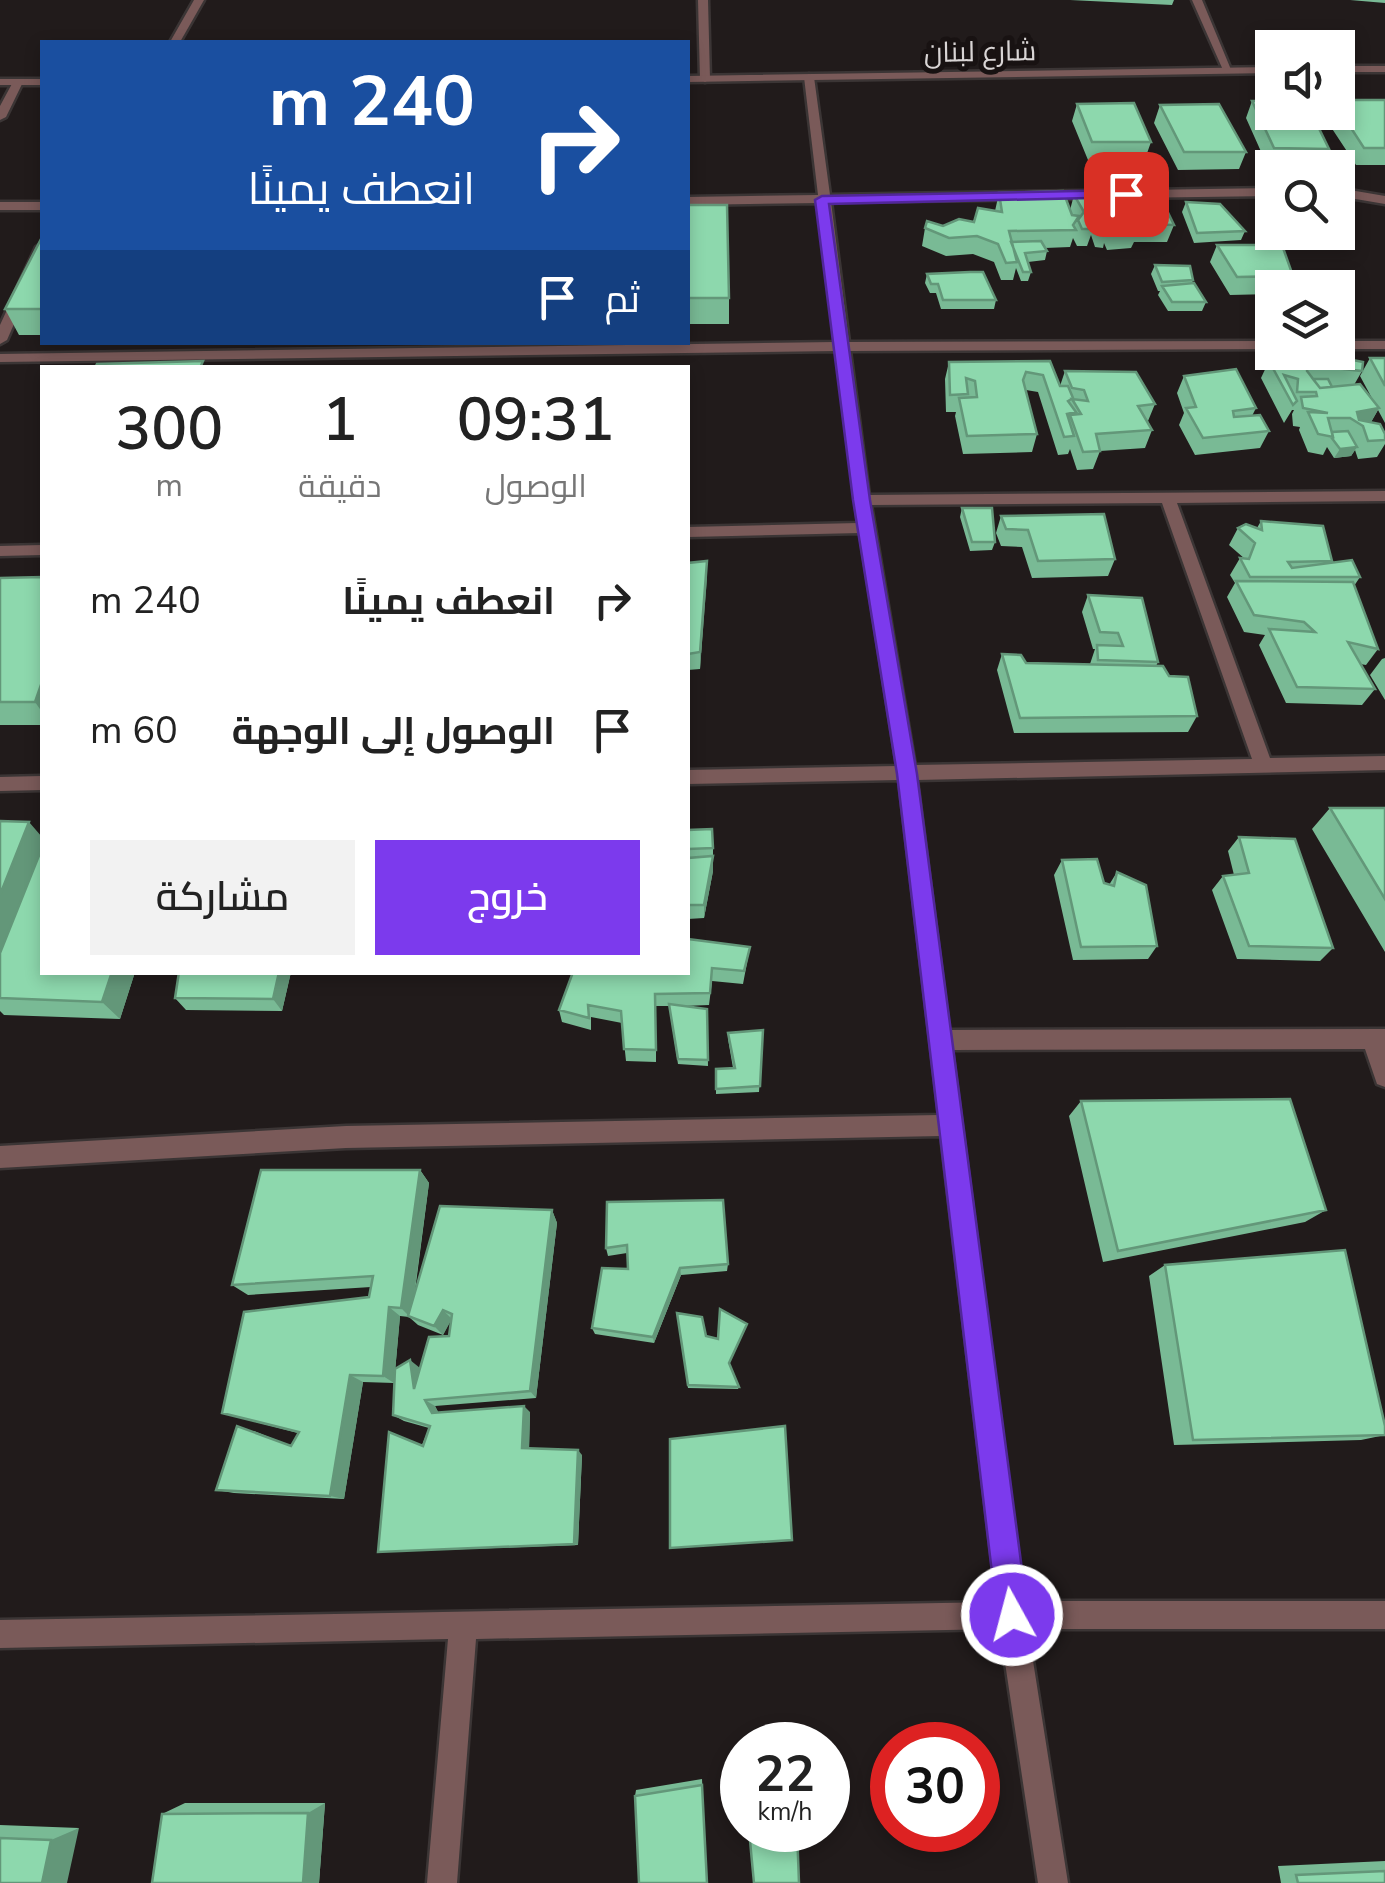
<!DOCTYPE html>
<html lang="ar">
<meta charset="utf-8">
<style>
body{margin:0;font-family:"Nunito Sans",Cairo,sans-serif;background:#f2f2f2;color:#222;direction:rtl;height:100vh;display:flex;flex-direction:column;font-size:38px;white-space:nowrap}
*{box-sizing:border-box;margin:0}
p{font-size:32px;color:#767676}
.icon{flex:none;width:55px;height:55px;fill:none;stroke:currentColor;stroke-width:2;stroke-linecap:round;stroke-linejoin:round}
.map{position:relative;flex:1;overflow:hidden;direction:ltr}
.drawer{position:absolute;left:40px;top:365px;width:650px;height:610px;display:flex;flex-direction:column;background:#fff;border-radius:0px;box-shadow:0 5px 15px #0003;direction:rtl}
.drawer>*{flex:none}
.hud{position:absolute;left:40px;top:40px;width:650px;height:305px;border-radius:0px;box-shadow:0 5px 15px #0003;direction:rtl;background:#1a4fa0;color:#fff;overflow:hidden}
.controls{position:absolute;left:1255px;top:30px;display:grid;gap:20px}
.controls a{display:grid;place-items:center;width:100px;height:100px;border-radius:0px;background:#fff;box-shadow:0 5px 15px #0003;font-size:50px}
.speed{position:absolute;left:720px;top:1722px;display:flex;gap:20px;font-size:50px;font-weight:700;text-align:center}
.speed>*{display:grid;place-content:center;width:130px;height:130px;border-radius:50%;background:#fff;box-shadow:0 5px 15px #0003;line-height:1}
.speed small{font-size:25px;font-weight:400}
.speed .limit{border:15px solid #d22;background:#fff;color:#111}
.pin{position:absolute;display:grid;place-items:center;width:85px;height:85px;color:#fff;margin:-42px;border-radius:20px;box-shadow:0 5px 15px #0006}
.me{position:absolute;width:110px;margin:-55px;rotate:353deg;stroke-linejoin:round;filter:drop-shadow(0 0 8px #0008)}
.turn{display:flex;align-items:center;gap:35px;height:210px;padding:0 50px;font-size:45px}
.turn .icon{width:130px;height:130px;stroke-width:2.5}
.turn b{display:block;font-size:70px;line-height:85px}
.then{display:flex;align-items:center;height:95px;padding:0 50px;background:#0003;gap:20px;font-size:38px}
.eta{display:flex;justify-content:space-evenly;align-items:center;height:170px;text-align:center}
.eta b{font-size:60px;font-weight:600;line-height:70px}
.button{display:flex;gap:20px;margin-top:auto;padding:20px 50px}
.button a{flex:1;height:115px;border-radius:0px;background:#7c3aed;color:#fff;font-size:40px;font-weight:600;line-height:115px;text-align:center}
.button a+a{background:#f2f2f2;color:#222}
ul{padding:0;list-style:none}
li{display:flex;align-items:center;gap:30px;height:130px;padding:0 50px}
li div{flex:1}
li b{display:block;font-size:38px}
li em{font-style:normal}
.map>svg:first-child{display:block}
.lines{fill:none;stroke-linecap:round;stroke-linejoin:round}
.minor-casing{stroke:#3b3535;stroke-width:5}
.tertiary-casing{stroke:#3b3535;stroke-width:5}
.minor{fill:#7a5a59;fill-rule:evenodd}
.tertiary{fill:#7a5a59;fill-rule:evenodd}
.wall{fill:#79ba95}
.shaded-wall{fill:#639779}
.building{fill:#8dd8ad;stroke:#639779;stroke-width:2.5}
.route{fill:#7c3aed;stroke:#51269a;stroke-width:2.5}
.labels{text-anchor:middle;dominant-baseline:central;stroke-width:10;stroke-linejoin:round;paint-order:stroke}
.far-street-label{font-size:28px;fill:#d9d5d5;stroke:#181212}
</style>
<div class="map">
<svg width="1385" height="1883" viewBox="0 0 1385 1883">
<rect width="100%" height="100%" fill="#211b1b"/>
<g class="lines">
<g class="minor-casing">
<path id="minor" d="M194,0H204L180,42H170Z
M698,0H708L710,79L705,82L700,79Z
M1192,0H1202L1232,72L1223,70Z
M809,74L814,77L830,195L1272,188V196L831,202L849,342L1272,341V349L850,351L869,495L1385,491V501L1177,503L1270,758L1385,756V770L917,780L949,1030L1385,1029V1087L1377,1084L1365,1049L952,1050L1024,1601H1385V1629H1028L1068,1883H1038L1000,1629L476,1639L457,1883H427L448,1639L0,1648V1620L997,1602L941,1136L346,1148L0,1168V1146L346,1126L939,1115L899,780L688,784V770L897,766L860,533L688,537V527L858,523L836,351L0,362V354L835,342L819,203L688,205V197L818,195L804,77ZM1162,503L1252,759L915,765L871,505Z
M14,80L23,82L6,117L0,120V106Z
M1338,188L1385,196V204L1338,196Z
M0,202H42V210H0Z
M42,243V260L7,340L0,344V325L36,247Z
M1338,341H1385V349H1338Z
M42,545V555L0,556V546Z
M42,776V790L0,791V777Z"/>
</g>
<g class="tertiary-casing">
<path id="tertiary" d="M1338,66H1385V72H1338Z
M1272,67V73L688,82V76Z
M0,79H42V85H0Z"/>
</g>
<use href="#minor" class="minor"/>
<use href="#tertiary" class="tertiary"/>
</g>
<path class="wall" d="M1070,0H1174L1172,5Z
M1350,0H1385V3Z
M1338,100H1385V165H1356L1325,118L1327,112H1338Z
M1252,101L1329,149L1322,167L1267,165L1246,118Z
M1077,104L1151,142L1145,159L1088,160L1072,121Z
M1160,105L1246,152L1239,169L1178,170L1154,123Z
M999,193L1070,210L1074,195L1097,200L1098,194L1174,225L1167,242H1134L1131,248L1107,250L1104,243L1103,248L1095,247L1091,235L1087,246H1077L1073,238L1070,247L1045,248L1047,251L1045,260L1028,262L1031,272L1028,281H1021L1016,268L1013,280H1001L994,262L973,254L946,256L922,246L925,228L974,222L995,211Z
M1186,202L1245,231L1241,240L1194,243L1182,212Z
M688,205L729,298V324H688Z
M42,237V335H19L5,309Z
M1217,245L1293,276L1288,288H1272V294L1230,295L1210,262Z
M1155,265L1193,280L1192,283L1206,302L1202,311H1168L1158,295L1160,291H1158L1151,274Z
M927,274L996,300L994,309H941L936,293H930L925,283Z
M1370,358H1385V423L1378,410L1371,422L1385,434V444L1377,457L1358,459L1355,450L1351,456L1334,458L1327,447L1323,455L1308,452L1299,430L1300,427L1293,426L1292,414L1294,410H1292L1284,423L1261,378L1269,361L1362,371L1354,385L1374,402L1360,376Z
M1050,361L1060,386L1065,371L1155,404L1148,421L1152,430L1145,448L1100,451L1093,469L1077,470L1070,449L1068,454L1058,455L1038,392L1026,390L1037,434L1032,452L963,454L955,416L956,412H946L945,379L949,362Z
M1184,376L1256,408L1252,416L1269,431L1260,448L1195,455L1179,425L1184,413L1177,393Z
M962,508L995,542L992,550L970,551L960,517Z
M1001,516L1115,559L1108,576L1032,578L1022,547L1001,546L996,533Z
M1261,521L1332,561L1331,563L1360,577L1354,586L1378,649L1366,665L1360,664L1375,689L1362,705L1286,703L1259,645L1265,635L1244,632L1227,597L1235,583L1230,575L1240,558L1245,559L1229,545L1238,528H1257Z
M707,561L700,669L688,670V563Z
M42,577V725H0V578Z
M1088,595L1158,662L1156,666L1197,716L1188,732L1014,733L997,670L1002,654L1026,663L1090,664L1095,649H1093L1082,612Z
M1385,658V700L1370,675L1382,659Z
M1330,808H1385V952L1312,829Z
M0,821L42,972H135L120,1019L4,1015L0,1011Z
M688,830L713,848V871L704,918L688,919Z
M1239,837L1333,948L1320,961L1237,959L1212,890L1223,876L1234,875L1228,851Z
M1062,860L1109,885L1117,872L1157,946L1148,959L1073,960L1054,875Z
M750,947L743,984L712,981L709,1005L684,1006L707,1009L708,1066L678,1064L669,1006H656V1062L626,1061L622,1023L591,1017V1030L562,1022L559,1010L688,972Z
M291,972L282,1011L186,1010L175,998Z
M763,1030L759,1092L716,1094V1069L733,1068L728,1039V1033Z
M1081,1101L1326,1210L1305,1222L1103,1262L1069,1116Z
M420,1170L429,1183L415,1291L552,1210L557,1223L536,1398L435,1406L438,1412H530L529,1448L582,1455L578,1545L378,1552L429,1428L404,1421L393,1415L420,1368L449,1336L451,1319L443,1335L418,1325L409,1317L400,1316L394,1383L363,1382L344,1499L234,1493L216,1490L254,1431L291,1446L298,1433L222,1413L369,1297L371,1287L248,1295L232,1285Z
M607,1202L728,1264L727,1271L681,1275L654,1343L595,1334L592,1328L628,1269L627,1253L608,1256L606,1248Z
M1165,1265L1385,1435L1361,1440L1174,1445L1149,1276Z
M677,1313L706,1336L729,1364L739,1387L738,1389L688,1388Z
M702,1779L707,1883L635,1796L636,1790Z
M185,1803H325L319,1883L162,1814Z
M0,1825L79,1828L0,1883Z
M1385,1861V1883H1281L1278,1866Z"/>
<path class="shaded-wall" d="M1379,408L1369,426L1362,427L1357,412Z
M1357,447L1351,456L1334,458L1340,449Z
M707,561V578L700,669V652Z
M42,682V712L35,702Z
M29,822L42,837V855L0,969V895Z
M713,856V871L704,918V905Z
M112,972H135L120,1019L102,1002Z
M279,972H291L282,1011L273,999Z
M420,1170L429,1183L411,1318L401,1308Z
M552,1210L557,1223L536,1398L530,1391Z
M680,1268L681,1275L654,1343L653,1337Z
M389,1307L400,1316L394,1383L383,1376Z
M443,1310L452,1319L443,1335L434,1326Z
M410,1360L420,1368L414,1389Z
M350,1375L363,1382L344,1499L330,1496Z
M425,1400L435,1406L442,1419L432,1413Z
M524,1406L530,1412L529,1452L522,1448Z
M578,1450L582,1455L578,1545L574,1544Z
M325,1803L319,1883H303L308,1813Z
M79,1828L67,1883H42L51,1840Z"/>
<path class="building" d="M1338,100H1385V148H1364L1338,108Z
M1252,101H1272V112H1311L1329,149L1274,148Z
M1134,103L1151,142H1092L1077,104Z
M1219,104L1246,152H1184L1160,105Z
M1063,191L1072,215L1079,216L1073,225L1076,230L1009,231L1017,262L1006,263L998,244L977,236L949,238L925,228L927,221L943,226L959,219L974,222L978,208L1002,212L999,193Z
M1094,194L1108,230H1101L1097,217L1088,215L1093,229H1082L1078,220L1084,212L1074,195Z
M1098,194H1159L1174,225L1140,224L1137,231L1112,232Z
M1186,202L1220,204L1245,231L1197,233Z
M688,205H727L729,298H688Z
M42,237V309H5Z
M1041,241L1047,251L1025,253L1031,272H1023L1011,242Z
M1217,245H1282L1293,276L1237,277Z
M1155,265L1190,266L1193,280L1162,282Z
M970,272H983L996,300H943L938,284H931L927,274Z
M1194,283L1206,302H1172L1162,286Z
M1327,355L1363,362L1362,371L1308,365L1307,371L1320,388L1360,384L1379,408L1357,412L1359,420L1380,424L1385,434V440L1368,441L1363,426L1350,418H1328L1333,437L1318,434L1308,412L1328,413L1303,408L1301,397L1317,396L1316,392H1297L1298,379L1284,375L1297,401L1293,405L1269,361Z
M1370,358H1385V386Z
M203,361L200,368H95L97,364Z
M1050,361L1060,386H1068L1073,398L1068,401L1076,412L1067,414L1074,436L1064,437L1043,375L1026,372L1023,380L1037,434L967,436L959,398L977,397L975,381L966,378L968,394L950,395L949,362Z
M1236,369L1256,408L1233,411L1234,417L1260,415L1269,431L1203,438L1186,408L1196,407L1184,376Z
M1065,371L1136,372L1155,404L1138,406L1152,430L1096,434L1100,451L1083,452L1070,415L1081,414L1072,399L1088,401L1084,390L1072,388Z
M1313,379H1328L1332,387L1320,388Z
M1348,431L1357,447L1340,449L1331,437H1333L1332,432Z
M962,508H992L995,542H972Z
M1104,514L1115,559L1038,561L1028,530L1006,529L1001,516Z
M1261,521L1323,526L1332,561L1288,562L1292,568L1352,560L1360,577H1250L1240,558L1249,559L1255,543L1238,528L1246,524L1262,530Z
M707,561L700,652L688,654V563Z
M42,577V682L35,702H0V578Z
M1236,581L1353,582L1378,649L1348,642L1375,689L1297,687L1269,629L1315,632L1304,622L1254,615Z
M1088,595L1142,598L1158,662L1098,660L1097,645L1123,646L1118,633L1100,632Z
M1002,654L1021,655L1026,663L1163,666L1169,676L1188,677L1197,716L1020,718Z
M1330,808H1385V899Z
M0,821L29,822L0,895Z
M712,829L713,848L688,849V830Z
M1239,837L1295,839L1333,948L1249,946L1223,876L1249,873Z
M42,848V972H112L102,1002L0,998V953Z
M713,856L704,905H688V858Z
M1097,859L1104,883L1114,886L1117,872L1146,885L1157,946L1081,947L1062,860Z
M688,939L750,947L744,971L712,968L710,993L655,994L656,1050L624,1049L621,1011L588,1005L589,1018L559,1010L573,972H688Z
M179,972H279L273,999L175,998Z
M669,1004L707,1009L708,1060L678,1059Z
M763,1030L760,1086L716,1089V1069L735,1068L728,1033Z
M1290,1099L1326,1210L1118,1251L1081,1101Z
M261,1170H420L401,1308L389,1307L383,1376L350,1375L330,1496L216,1490L237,1426L291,1446L299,1432L222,1413L244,1312L369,1297L373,1276L232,1285Z
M723,1200L728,1264L680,1268L653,1337L592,1328L602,1268L628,1269L627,1245L606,1248L607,1202Z
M440,1206L552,1210L530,1391L425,1400L432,1413L524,1406L522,1448L578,1450L574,1544L378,1552L389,1432L423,1446L430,1426L393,1415L395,1369L410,1360L414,1389L429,1337L449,1336L452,1314L443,1310L434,1326L408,1316Z
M1345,1250L1385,1426V1435L1193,1440L1165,1265Z
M720,1309L747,1324L729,1363L739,1387L688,1385L677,1313L702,1317L706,1336L718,1339Z
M785,1426L792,1540L670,1548V1439Z
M702,1785L707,1883H639L635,1796Z
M308,1813L303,1883H152L162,1814Z
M749,1830H797L799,1883H754Z
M0,1838L51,1840L42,1883H0Z
M1385,1871V1883H1298L1296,1875Z"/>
<path class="route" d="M1126,190L1131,197L829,204L870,500L917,774L1028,1615L1023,1626L1012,1631L1001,1626L997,1615L897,774L853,500L815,200L822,196Z"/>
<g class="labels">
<g class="far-street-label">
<text transform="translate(980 52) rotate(-1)">شارع لبنان</text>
</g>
</g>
</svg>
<div class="controls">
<a><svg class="icon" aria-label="sound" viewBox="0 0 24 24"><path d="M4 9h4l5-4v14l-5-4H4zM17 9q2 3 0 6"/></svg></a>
<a><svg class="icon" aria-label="search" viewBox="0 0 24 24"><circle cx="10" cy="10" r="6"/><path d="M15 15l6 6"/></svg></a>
<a><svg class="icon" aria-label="layers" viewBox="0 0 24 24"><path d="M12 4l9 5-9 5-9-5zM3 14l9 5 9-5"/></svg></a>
</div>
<div class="speed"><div>22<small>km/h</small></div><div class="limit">30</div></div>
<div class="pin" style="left:1126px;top:194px;background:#d93025"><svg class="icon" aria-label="arrive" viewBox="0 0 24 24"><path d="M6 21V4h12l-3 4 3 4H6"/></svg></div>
<svg class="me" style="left:1012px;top:1615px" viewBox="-20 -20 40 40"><circle r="17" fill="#7c3aed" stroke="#fff" stroke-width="3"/><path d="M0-11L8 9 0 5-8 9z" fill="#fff"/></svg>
<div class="hud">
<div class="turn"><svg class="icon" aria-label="right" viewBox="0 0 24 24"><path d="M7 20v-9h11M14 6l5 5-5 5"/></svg><div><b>240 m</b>انعطف يمينًا</div></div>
<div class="then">ثم<svg class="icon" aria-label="arrive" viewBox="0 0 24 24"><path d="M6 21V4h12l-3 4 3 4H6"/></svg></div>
</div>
<section class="drawer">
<div class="eta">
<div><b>09:31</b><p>الوصول</p></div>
<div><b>1</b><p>دقيقة</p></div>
<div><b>300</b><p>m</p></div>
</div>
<ul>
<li><svg class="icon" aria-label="right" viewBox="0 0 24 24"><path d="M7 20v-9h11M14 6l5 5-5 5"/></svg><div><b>انعطف يمينًا</b></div><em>240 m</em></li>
<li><svg class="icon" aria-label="arrive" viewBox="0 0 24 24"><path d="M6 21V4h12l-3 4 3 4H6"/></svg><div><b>الوصول إلى الوجهة</b></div><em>60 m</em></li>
</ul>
<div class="button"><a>خروج</a><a>مشاركة</a></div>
</section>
</div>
